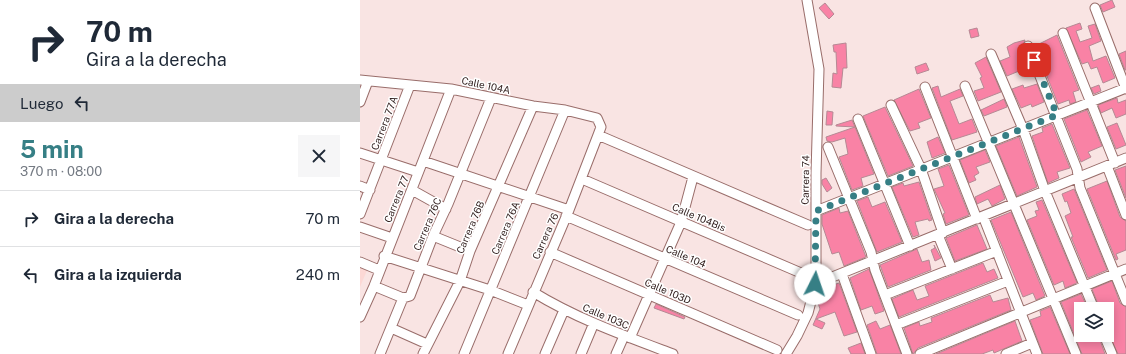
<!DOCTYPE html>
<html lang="es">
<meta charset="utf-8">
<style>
body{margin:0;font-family:"Public Sans",sans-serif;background:#f6f6f7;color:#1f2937;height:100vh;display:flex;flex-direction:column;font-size:15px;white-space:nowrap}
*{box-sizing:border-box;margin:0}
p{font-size:13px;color:#747a83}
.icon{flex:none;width:22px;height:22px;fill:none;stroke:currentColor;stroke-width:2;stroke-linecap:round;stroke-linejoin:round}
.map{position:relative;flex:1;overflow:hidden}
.panel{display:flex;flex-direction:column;background:#fff;width:360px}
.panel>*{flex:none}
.hud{background:#fff;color:#1f2937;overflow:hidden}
.buttons{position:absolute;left:714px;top:302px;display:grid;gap:8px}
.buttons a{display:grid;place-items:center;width:40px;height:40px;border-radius:0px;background:#fff;box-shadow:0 2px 10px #0003;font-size:20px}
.pin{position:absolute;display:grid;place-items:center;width:34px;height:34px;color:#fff;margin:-17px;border-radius:8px;box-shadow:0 2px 6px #0006}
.me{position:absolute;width:44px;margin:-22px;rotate:4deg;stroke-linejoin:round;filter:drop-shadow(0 0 3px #0008)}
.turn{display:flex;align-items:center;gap:14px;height:84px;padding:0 20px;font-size:18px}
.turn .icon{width:52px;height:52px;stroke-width:2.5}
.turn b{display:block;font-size:28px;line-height:34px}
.then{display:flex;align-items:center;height:38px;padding:0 20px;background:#0003;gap:8px;font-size:15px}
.round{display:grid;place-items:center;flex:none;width:42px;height:42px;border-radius:0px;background:#f6f6f7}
.overview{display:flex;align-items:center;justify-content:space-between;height:68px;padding:0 20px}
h1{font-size:24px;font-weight:700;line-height:30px;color:#367f85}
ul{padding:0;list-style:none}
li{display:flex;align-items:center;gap:12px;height:56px;padding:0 20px;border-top:1px solid #e0e1e3}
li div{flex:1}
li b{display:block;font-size:15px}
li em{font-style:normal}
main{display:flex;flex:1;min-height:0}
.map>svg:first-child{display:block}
.built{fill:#fcd8d5}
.building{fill:#f982a5;stroke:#b68994}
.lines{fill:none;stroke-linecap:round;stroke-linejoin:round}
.minor-casing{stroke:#996d6a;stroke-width:11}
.minor{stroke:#fff;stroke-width:9}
.route{stroke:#367f85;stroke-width:7;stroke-dasharray:0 12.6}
.labels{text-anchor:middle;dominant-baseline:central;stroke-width:3;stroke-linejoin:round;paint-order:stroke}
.street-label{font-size:10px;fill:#2e1c1b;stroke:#fff}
</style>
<main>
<section class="panel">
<div class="hud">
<div class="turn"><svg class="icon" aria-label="right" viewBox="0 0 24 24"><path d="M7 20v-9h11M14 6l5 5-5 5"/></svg><div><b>70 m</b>Gira a la derecha</div></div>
<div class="then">Luego<svg class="icon" aria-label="left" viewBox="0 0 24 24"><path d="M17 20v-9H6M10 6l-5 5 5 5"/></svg></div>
</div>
<div class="overview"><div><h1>5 min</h1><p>370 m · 08:00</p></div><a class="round"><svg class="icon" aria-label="close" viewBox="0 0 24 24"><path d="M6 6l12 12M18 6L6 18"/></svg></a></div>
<ul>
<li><svg class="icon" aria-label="right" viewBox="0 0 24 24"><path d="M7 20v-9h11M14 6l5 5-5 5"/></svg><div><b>Gira a la derecha</b></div><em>70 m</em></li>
<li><svg class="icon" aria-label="left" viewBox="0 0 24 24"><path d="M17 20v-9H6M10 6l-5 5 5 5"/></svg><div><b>Gira a la izquierda</b></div><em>240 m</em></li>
</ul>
</section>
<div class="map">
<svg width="766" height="354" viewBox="0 0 766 354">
<rect width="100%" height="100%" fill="#f9e4e3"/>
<path class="built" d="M0,264L8,268L0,287Z"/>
<path class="building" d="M752,0L755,7L743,12L740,5Z
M465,3L474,14L469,19L459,8Z
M720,23L722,29L716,31L720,42L732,38L728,26L735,24L741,41L729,46L733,61L746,56L755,78L743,83L737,67L731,69L728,62L722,64L706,28Z
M617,28L619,36L611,38L609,30Z
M697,35L719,90L713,92L716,102L710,104L709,100L698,104L675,46Z
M665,40L662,48L671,71L660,75L659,71L647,76L640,61L650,57L647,47L654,43Z
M486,43L487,68H483L481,88L472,87L473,73L477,74L476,52H474L473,45Z
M766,51V70H765L759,54Z
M626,57L641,92L618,101L614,91L624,88L620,78L622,77L615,63Z
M566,63L569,70L557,74L555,67Z
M677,84L684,102L672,107L671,104L661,108L652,89L663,85L664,88Z
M739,85L741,91L734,94L731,88Z
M578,86L581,97L600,89L603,96L590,101L599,124L612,119L617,132L592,140L572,88Z
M559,89L571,118L558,123L560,128L550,131L534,100Z
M757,98L758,103L766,100V114L756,118L752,108L741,113L738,105Z
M644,99L647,107L624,116L621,110Z
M525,107L553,166L528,176L503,116Z
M727,110L742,146L728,152L731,157L721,162L704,119Z
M467,111L473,112L472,125H466Z
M492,120L495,127L476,126V125Z
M757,123L766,145L756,149L747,127Z
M692,124L710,168L697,172L699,178L688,183L672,136L683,132L682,128Z
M495,127L514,174L501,178L503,186L492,190L479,157L488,154L485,138L472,142L467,141L466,137Z
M578,137L585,153L572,158L567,142Z
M659,137L677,187L657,196L636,146Z
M625,150L630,162L616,167L619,173L614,176L616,180L609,183L600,160Z
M589,165L609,215L586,224L583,214L585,213L574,189L584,186L578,169Z
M766,166V198L755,170Z
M466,178L472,188L467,192L462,184V180Z
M747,181L760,217L766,221V250L756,254L758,259L756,260L727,189Z
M559,182L572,220L569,221L568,219L555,222L559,235L553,237L532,187L543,183L544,186Z
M640,185L645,199L632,206L628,199L617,204L615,197Z
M714,189L747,270L728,278L711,237H713L705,216L711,213L707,201L705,202L702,194Z
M508,197L512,207L525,202L542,242L517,252L497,201Z
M682,200L717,283L705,288L703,281L694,285L667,220L677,216L675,211L679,210L676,202Z
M479,208L480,213L488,211L506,257L484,266L479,252L472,254L462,224V215Z
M651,212L685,296L676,300L673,293L663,297L631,220Z
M617,225L627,249L595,261L586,238Z
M574,245L581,258L575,261L571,250L575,248Z
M557,249L562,262L569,260L571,270L528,287L520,265Z
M623,263L627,272L634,269L638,278L539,317L532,299L553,290L557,300L569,296L565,286Z
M509,269L524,311L515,314L512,306L501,310L490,278Z
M752,281L760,303L766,307V354H758L747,330V309H740L732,289Z
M479,283L497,332L484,336L475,312L456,319L465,323L462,329L453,325L460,309L458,303L464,301L460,289Z
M721,294L728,309H721V335H738L745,354H722L701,302Z
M630,295L633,302L648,298L651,310L558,348L553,354L544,328L559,322L560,326L572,322L571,318Z
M296,304L325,317L324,319L294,308Z
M690,307L710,354H683L670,320L681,316L680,311Z
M516,321L520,329L530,325L541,354H517L507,325Z
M655,321L662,341L634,353L633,350L622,354H576Z
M501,343L505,354H491L488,348Z"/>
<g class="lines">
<g class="minor-casing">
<path id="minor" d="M735,8L766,89
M703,33L755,163
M668,46L717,169L720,188L766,301
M631,54L663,129L685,191L734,309
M0,80L91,89L173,106L205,110L237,118L241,127L238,135L209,210L148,354
M605,86L716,354
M565,87L617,219
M0,102L8,81
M531,105L561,169L583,233
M498,119L550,246
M238,135L448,225
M468,147L511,252L515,270L547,354
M0,153L58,172
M63,161L209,210
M747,166L766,215
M222,179L448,276
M0,186L10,190
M52,190L86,209
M456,211L766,88
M0,214L50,85
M206,216L438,315
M623,216L677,354
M0,227L32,238
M578,235L592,269
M73,236L110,251
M190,252L417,350
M24,256L130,290L168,305
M0,262L19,270
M482,274L511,354
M455,284L766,158
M14,286L43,298
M173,292C217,319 265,336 313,354
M525,295L637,251
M0,317L14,286L91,89
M536,325L648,281
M31,328L67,344
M744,335L752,354
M270,338L321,222L333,177
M20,354L43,298L50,296L73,236L88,204L131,98
M63,354L100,281L110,251L173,106
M104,354L205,110
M185,354L204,310
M221,354L234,323
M256,354L264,336
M426,354L437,336L448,313L454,290L456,271V173L459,69L447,0
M560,354L766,269
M646,354L672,343"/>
</g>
<use href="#minor" class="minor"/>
</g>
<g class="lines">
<path class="route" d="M455,284L456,211L697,115L674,60"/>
</g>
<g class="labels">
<g class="street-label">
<text transform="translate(126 85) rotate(12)">Calle 104A</text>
<text transform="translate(24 123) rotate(-69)">Carrera 77A</text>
<text transform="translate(445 180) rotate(-89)">Carrera 74</text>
<text transform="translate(36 199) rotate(-68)">Carrera 77</text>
<text transform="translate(339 217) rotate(23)">Calle 104Bis</text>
<text transform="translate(67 224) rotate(-67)">Carrera 76C</text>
<text transform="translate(110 227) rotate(-67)">Carrera 76B</text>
<text transform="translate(145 228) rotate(-67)">Carrera 76A</text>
<text transform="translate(185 236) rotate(-66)">Carrera 76</text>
<text transform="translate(326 256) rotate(23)">Calle 104</text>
<text transform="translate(308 291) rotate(23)">Calle 103D</text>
<text transform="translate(246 316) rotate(23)">Calle 103C</text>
</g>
</g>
</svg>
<div class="buttons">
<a><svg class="icon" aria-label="layers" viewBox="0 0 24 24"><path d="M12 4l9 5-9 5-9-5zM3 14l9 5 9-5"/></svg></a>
</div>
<div class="pin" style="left:674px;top:60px;background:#d93025"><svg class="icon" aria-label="arrive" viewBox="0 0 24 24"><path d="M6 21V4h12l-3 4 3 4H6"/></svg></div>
<svg class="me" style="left:455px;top:284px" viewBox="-20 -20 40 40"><circle r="19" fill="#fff"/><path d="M0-13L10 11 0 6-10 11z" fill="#367f85"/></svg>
</div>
</main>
